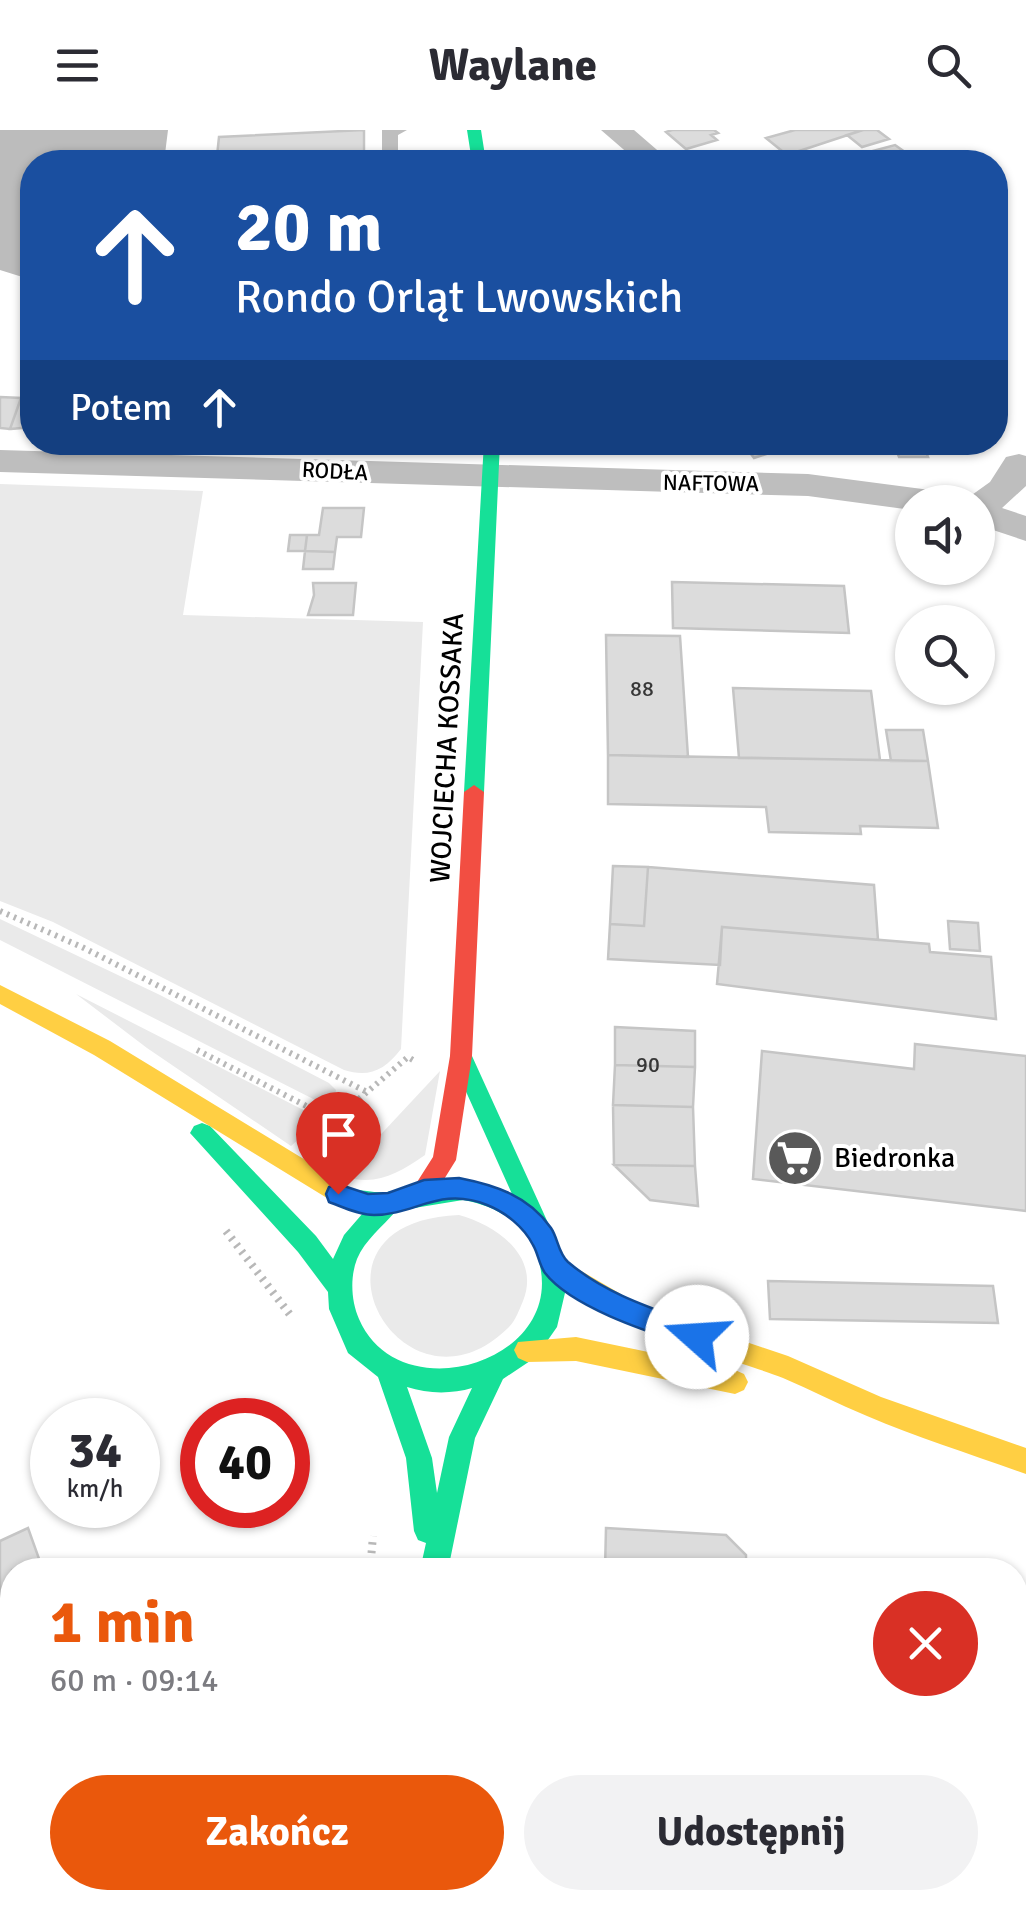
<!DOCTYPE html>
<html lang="pl">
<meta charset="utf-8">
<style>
body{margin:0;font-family:Signika,sans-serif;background:#f2f2f3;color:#2b2b33;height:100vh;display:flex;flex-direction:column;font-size:38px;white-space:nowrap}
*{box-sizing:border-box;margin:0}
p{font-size:32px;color:#7c7c81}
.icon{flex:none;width:55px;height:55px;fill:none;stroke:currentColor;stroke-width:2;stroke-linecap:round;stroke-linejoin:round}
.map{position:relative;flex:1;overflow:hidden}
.side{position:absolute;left:0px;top:1428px;width:1028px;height:352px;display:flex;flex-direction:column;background:#fff;border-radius:40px 40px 0 0;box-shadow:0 2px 8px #0004}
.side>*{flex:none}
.hud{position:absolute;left:20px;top:20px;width:988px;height:305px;border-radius:40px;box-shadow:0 2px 8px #0004;background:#1a4fa0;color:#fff;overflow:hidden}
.controls{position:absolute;left:895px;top:355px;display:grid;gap:20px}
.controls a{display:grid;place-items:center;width:100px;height:100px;border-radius:50%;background:#fff;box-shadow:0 2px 8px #0004;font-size:50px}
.speed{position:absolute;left:30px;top:1268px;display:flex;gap:20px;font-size:50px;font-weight:700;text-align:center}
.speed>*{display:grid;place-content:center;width:130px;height:130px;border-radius:50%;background:#fff;box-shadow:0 2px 8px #0004;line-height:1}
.speed small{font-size:25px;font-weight:400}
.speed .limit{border:15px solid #d22;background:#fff;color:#111}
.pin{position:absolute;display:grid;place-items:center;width:85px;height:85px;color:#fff;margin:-102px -42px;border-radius:50% 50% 50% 0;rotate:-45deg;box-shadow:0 0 10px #0007}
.pin .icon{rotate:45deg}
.me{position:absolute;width:110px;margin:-55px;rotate:289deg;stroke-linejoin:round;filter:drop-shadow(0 0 8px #0008)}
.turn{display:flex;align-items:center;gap:35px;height:210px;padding:0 50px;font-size:45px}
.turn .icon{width:130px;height:130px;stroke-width:2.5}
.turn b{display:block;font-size:70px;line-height:85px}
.then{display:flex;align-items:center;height:95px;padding:0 50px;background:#0003;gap:20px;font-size:38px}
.round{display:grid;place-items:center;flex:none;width:105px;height:105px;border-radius:52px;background:#f2f2f3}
.headline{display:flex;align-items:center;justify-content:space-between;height:170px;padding:0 50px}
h1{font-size:60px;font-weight:800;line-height:75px;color:#ea580c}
.action{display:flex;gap:20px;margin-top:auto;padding:20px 50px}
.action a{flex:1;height:115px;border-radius:60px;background:#ea580c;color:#fff;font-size:40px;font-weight:800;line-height:115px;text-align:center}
.action a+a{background:#f2f2f3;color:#2b2b33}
header{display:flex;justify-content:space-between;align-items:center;height:130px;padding:0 50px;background:#fff;font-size:45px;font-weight:800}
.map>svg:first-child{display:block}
.green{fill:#eaeaea}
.water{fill:#bcbcbc}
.building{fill:#dcdcdc;stroke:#c5c5c5;stroke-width:2.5}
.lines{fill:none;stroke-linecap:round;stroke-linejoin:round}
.path-far1{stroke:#b8b8b8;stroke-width:6;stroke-dasharray:2.5 5;stroke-linecap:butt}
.path{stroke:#b8b8b8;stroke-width:8;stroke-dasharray:2.5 6;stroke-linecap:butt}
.lane{fill:#bebebe;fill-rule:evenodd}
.street{fill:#bebebe;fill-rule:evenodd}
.fast{fill:#16e098;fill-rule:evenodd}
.slow{fill:#ffcf43;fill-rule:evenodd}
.jam{fill:#f24e42;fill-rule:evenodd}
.route{fill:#1a73e8;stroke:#114b97;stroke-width:2.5}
.labels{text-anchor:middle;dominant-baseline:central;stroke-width:8;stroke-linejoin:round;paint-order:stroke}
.far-street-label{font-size:22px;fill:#000;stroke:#fff}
.number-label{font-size:22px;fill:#373737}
.street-label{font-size:28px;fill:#000;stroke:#fff}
.poi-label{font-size:28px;fill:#000;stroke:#fff;text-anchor:start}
</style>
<header><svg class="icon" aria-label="menu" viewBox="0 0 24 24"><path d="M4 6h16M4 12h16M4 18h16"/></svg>Waylane<svg class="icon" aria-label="search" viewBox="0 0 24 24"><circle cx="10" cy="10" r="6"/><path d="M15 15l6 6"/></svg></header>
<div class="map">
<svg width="1026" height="1778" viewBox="0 0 1026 1778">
<rect width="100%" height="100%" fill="#fff"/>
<path class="green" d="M0,354L203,361L183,485L423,492L401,919C385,940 369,948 344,940L53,792L0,771Z
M0,789L160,865L329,953L336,960L333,979L0,810Z
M76,864L321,989L291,1016L147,918Z
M440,941L425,1025C397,1044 376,1057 342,1046Z
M459,1085C496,1095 541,1126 523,1171C519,1180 516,1190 509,1197C403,1303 285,1092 459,1085Z"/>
<path class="water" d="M0,0H168L164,32H32V150L0,140Z"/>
<path class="building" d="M364,0V30L222,32L223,26H217L219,7Z
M672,0H714L718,3L711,5L717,10L686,19L666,2Z
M795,0H863L787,25L766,8Z
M863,0H877L889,9L862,17L847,5Z
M895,15L909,25L877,32L865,23Z
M0,267L21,268L10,299L0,298Z
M21,268H32V297L10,299Z
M742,312H772L778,320L754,328Z
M896,319H925L928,327H899Z
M323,378H364L361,407H337L335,422L305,421L307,405H319Z
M290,405H307L305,421H288Z
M305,421L335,422L333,439H303Z
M672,452L844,456L849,503L673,498Z
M313,453H356L353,485H308L314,465Z
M606,505L680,506L688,627L608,625Z
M733,558L871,561L880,630L739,628Z
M886,600H923L928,631H891Z
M608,625L928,631L938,698L860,696L861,704L769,702L766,677L608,674Z
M613,736L648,737L644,796L610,794Z
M648,737L874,755L878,810L722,797L720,835L608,829L610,794L644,796Z
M948,791L978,793L980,821L950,819Z
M722,797L929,814L930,822L991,827L996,889L717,854Z
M615,897L695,901V937L615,935Z
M915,914L1026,926V1081L753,1049L762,921L914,939Z
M615,935L695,937L693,977L613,975Z
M613,975L693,977L695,1036L614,1035Z
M614,1035L695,1036L698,1076L650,1070Z
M768,1151L993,1156L998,1193L770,1189Z
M28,1398L43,1440H12V1537L0,1542V1411Z
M606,1398L726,1405L746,1425V1440H605Z
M1015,1635L1026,1778H776V1768H1015Z
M578,1773L664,1775V1778H578Z"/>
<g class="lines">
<path class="path-far1" d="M0,781L82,817L367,962
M197,920L365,1006
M319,1003L408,927L413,930"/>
<path class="path" d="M226,1101L291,1186
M370,1440L373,1406
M343,1778L344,1768"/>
<path class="lane" d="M382,0H407L398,5V32H382Z"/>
<path class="street" d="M601,0H634L671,32H638Z
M0,320L808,344L930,360L943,364L948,372H912V380L808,366L0,342Z
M1019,324L1026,326V356L1002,378L1026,386V411L978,395V372H962L990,352L1006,327Z"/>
<path class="fast" d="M467,0H481L486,32H472Z
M484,312H500L484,662L474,669L464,662Z
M461,917L469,919L472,926L559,1117L568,1150L557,1197L536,1227L503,1249L475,1308L448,1440H420L426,1413L418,1410L414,1401L406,1328L378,1247L348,1223L329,1179L328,1162L298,1122L190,1003L194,996L202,993L210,996L316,1106L333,1129L344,1105L363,1083L340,1076L337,1069L340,1062C355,1056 371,1064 387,1062C439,1055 461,1041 512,1064L450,926L453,919ZM463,1070C496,1076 528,1093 538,1128C570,1232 399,1283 359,1189C351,1171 350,1147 357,1129C365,1110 383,1096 396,1081ZM407,1257C428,1264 452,1264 472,1258L449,1307L437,1363L432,1328Z
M402,1768H432V1778H400Z"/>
<path class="slow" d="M0,855L110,911L358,1062L361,1069L358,1076L349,1079L340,1076L94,925L0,874Z
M554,1125L643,1177L788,1226L881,1267L1026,1318V1344C973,1325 919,1308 867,1286C838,1274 811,1260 783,1248C730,1227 565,1185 542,1136L545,1128Z
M576,1207L735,1240L744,1244L748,1252L744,1260L735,1264L576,1231L527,1232L518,1228L514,1220L518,1212Z"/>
<path class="jam" d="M474,655L484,662L472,926L456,1030L433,1067L424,1070L415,1067L412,1060L433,1027L450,926L464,662Z"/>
</g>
<path class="route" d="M459,1048C495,1055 529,1066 551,1098C558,1108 558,1123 568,1132C608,1166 658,1180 706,1198L710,1207L706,1215L697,1218C655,1204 573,1179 545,1143C539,1135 538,1123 533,1115C524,1097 505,1082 487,1075C440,1056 415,1085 374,1085C359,1085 343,1077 329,1072L326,1064L329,1057L338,1054L368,1064L388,1063L424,1050Z"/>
<defs>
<g id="supermarket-disc" transform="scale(2.875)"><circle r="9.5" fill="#595959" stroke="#fff"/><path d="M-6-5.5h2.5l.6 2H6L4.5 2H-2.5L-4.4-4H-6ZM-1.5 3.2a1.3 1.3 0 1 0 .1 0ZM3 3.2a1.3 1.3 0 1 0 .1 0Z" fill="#fff"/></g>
</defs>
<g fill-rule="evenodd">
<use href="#supermarket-disc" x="795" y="1028"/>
</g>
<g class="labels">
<g class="far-street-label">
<text transform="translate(335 341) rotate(3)">RODŁA</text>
<text transform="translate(711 353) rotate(1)">NAFTOWA</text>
</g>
<g class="number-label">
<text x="642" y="558">88</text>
<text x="648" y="934">90</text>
</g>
<g class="street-label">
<text transform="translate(447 618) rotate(-87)">WOJCIECHA KOSSAKA</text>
</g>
<g class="poi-label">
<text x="834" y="1028">Biedronka</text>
</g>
</g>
</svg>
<div class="controls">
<a><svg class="icon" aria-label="sound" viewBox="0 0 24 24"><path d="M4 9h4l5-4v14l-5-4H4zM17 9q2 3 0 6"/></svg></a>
<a><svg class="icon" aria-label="search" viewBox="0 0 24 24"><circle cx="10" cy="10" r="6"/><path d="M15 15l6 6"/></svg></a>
</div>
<div class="speed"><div>34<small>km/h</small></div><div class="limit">40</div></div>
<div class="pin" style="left:338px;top:1064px;background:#d93025"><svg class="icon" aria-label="arrive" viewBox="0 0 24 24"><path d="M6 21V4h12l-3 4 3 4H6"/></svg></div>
<svg class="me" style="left:697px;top:1207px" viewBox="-20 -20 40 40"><circle r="19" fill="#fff"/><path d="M0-13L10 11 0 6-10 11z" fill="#1a73e8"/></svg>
<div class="hud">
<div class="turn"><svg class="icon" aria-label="ahead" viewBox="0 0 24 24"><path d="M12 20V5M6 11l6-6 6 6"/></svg><div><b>20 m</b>Rondo Orląt Lwowskich</div></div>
<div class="then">Potem<svg class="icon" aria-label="ahead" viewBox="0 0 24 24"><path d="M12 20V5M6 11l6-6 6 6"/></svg></div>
</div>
<section class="side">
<div class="headline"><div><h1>1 min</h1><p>60 m · 09:14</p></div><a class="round" style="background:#d93025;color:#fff"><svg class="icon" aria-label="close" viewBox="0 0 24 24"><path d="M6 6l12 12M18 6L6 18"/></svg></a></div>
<div class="action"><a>Zakończ</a><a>Udostępnij</a></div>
</section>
</div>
